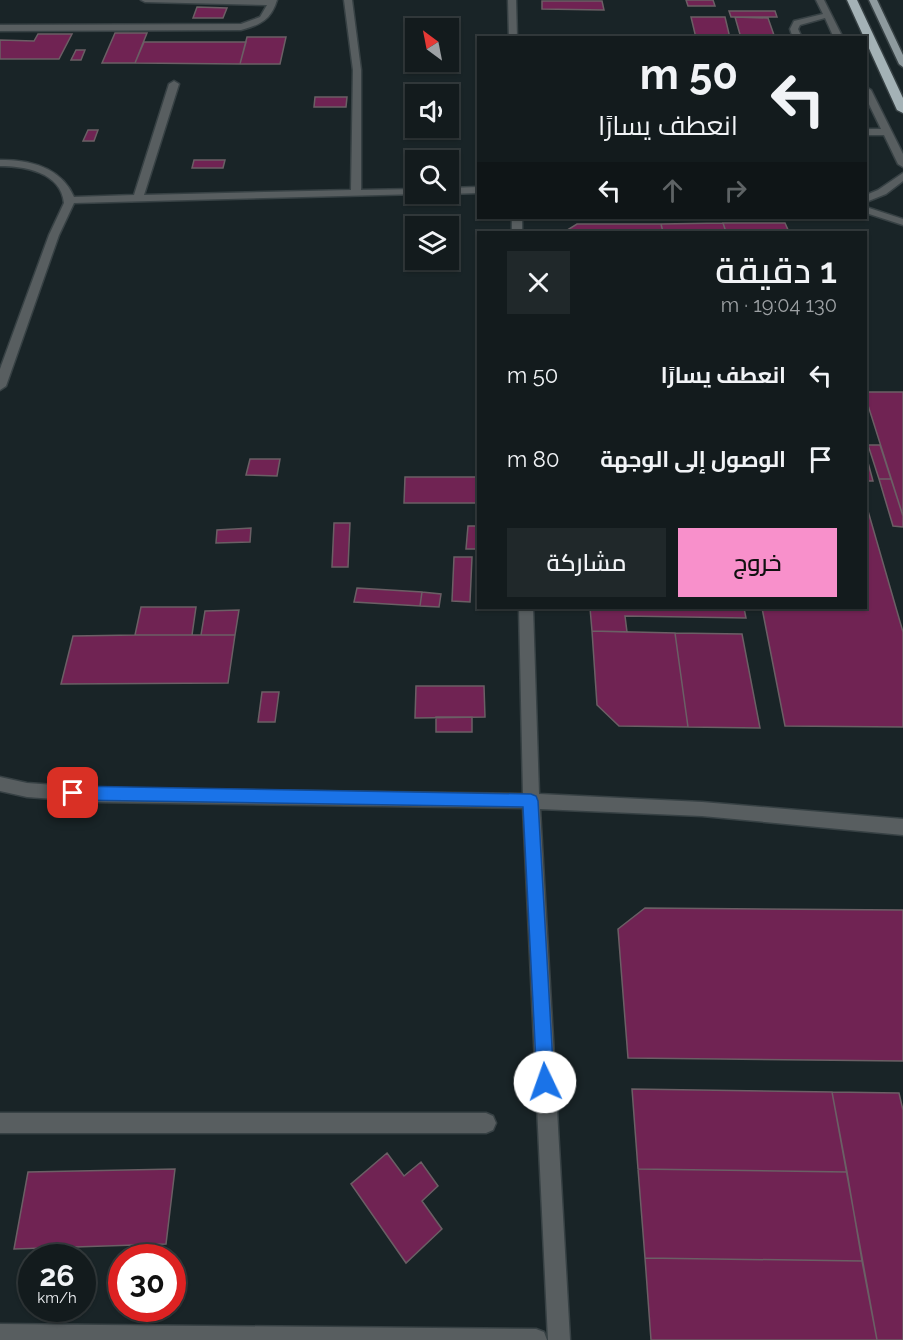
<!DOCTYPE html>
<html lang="ar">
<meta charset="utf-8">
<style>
body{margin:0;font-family:Raleway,Cairo,sans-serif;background:#20282a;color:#f1f3f6;direction:rtl;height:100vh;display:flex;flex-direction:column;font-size:22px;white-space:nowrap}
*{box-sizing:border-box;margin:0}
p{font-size:20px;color:#9da1a4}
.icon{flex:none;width:33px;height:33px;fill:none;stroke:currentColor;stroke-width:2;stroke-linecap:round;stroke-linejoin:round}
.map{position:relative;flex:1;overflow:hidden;direction:ltr}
.drawer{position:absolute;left:477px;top:231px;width:390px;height:378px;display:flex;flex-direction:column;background:#131b1d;border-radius:0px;box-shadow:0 2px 4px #0004,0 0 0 2px #32393b;direction:rtl}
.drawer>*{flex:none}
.guide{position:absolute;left:477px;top:36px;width:390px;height:183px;border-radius:0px;box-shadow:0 2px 4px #0004,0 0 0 2px #32393b;direction:rtl;background:#131b1d;color:#f1f3f6;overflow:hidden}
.needle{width:39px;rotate:328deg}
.tools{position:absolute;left:405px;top:18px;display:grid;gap:12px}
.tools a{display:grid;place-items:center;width:54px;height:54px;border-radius:0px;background:#131b1d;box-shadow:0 2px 4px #0004,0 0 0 2px #32393b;font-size:30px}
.speed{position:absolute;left:18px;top:1244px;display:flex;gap:12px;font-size:30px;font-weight:700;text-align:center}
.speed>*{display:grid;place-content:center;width:78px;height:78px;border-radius:50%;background:#131b1d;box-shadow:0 2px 4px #0004,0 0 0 2px #32393b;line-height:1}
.speed small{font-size:15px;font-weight:400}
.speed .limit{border:9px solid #d22;background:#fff;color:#111}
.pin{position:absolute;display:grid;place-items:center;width:51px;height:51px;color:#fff;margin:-26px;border-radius:12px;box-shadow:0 3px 9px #0006}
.me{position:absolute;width:66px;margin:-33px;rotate:357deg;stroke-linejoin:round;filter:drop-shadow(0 0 4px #0008)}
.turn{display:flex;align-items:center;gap:21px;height:126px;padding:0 30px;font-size:27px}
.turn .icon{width:78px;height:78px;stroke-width:2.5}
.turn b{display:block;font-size:42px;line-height:51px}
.lanes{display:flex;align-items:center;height:57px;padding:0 30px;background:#0003;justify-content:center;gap:30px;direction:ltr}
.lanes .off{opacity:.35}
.round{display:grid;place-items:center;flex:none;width:63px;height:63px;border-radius:0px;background:#20282a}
.summary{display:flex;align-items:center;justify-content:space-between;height:102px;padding:0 30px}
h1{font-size:36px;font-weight:600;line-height:45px}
.cta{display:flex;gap:12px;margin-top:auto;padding:12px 30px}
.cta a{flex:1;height:69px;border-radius:0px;background:#f890cb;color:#111;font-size:24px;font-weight:600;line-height:69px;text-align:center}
.cta a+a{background:#20282a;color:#f1f3f6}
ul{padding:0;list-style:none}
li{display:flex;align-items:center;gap:18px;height:84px;padding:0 30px}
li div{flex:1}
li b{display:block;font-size:22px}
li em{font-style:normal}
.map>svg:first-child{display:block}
.building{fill:#702353;stroke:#6b5f65;stroke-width:1.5}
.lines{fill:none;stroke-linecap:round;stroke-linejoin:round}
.minor-casing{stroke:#374144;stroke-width:3}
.major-casing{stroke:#374144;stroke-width:3}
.highway-casing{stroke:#374144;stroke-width:3}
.minor{fill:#585e60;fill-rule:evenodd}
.major{fill:#8e9a9e;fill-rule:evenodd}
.highway{fill:#a4b2b6;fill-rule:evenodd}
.route{fill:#1a73e8;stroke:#114b97;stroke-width:1.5}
</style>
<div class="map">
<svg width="903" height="1340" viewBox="0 0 903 1340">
<rect width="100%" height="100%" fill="#192427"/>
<path class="building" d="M686,0H713L715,6H688Z
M542,1H602L604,10L542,9Z
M197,7L227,8L223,18H193Z
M729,11H775L777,17H731Z
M691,17H725L730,38H696Z
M735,17L768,18L775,38H741Z
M115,33H147L135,63H102Z
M38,34H72L59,59H0V40L34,41Z
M247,37H286L280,64H240Z
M144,42H246L240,64L135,63Z
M76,50H85L81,60H71Z
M315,97H347L346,107H314Z
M88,130H98L94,141H83Z
M194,160H225L223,168H192Z
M723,223L726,232H663L661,224Z
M723,223H785L789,232H726Z
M577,224H661L663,232H564Z
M866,392H903V516L866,399Z
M868,445H880L891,479H879Z
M866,455L873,481H866Z
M250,459H280L277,476L246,475Z
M405,477H478V503H404Z
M879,479H891L903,516V527L893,526Z
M866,504L903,632V727L785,726L762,608H866Z
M334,523H350L348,567H332Z
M468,526H478V549H466Z
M251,528L250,542L216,543L217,530Z
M454,557H472L470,602L452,601Z
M357,588L422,592L420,606L354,602Z
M422,592L441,594L439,607L420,606Z
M141,607H196L192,635H135Z
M590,608H744L746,618L625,616L627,632L592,631Z
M239,610L235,635H201L205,611Z
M592,631L675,633L688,727L619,726L597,705Z
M675,633L742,634L760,728L688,727Z
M135,635H235L228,683L61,684L73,636Z
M416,686H484L485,717L415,718Z
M262,692H279L275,722H258Z
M436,717H472V732H436Z
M645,908L903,910V1061L628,1058L618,929Z
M632,1089L832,1092L847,1172L638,1169Z
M832,1092L899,1093L903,1110V1340H877Z
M387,1153L404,1176L421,1162L438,1186L422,1201L442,1229L406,1263L351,1184Z
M175,1169L166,1244L14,1249L28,1172Z
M638,1169L847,1172L862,1261L645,1258Z
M645,1258L862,1261L877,1340H651Z"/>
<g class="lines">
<g class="minor-casing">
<path id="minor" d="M141,0H277C271,20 260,25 241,30L0,31V25L241,24L260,17L267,5L145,2Z
M344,0H352L361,70V190L416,189V194H420L74,203L59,235L6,386L0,390V369L49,235L64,203C61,172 24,166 0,166V160C30,160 61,167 74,197L134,195L169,84L174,81L179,84L144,195L351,190L353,70Z
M508,0H516L517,38H509Z
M816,0H824L843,38H834L825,18L800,25L798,29L802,38H793L790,29L794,21L823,14Z
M866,87L871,90L903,154V167L898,164L884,135H866V129H881L866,98Z
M903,173V181L886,194L866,202V195L878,190Z
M478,187V193L448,194H446H448V188Z
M866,207L903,219V225L866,213Z
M512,218H522V232H512Z
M519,608H533L539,794L702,802L903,819V835L702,816L540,809L570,1340H548L523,808L96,802L27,797L0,791V777L27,783L96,788L523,794Z
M0,1113H486L493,1116L496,1123L493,1130L486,1133H0Z
M0,1324L536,1329L544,1332L547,1340H0Z"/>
</g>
<g class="major-casing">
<path id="major" d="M869,0H877L903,55V67L899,64Z"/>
</g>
<g class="highway-casing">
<path id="highway" d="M847,0H857L903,98V113L897,110Z"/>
</g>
<use href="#minor" class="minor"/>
<use href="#major" class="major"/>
<use href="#highway" class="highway"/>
</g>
<path class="route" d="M73,786L531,794L536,796L538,801L554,1082L551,1088L545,1091L539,1088L537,1082L523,807L73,800L68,798L66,793L68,788Z"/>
</svg>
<div class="tools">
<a><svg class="needle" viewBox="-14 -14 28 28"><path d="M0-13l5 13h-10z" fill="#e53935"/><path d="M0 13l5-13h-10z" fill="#9da1a4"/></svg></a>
<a><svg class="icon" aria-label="sound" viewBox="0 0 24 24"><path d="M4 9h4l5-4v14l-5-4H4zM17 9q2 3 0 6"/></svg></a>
<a><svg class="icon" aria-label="search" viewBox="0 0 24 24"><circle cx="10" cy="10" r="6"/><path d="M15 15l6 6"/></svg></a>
<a><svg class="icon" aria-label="layers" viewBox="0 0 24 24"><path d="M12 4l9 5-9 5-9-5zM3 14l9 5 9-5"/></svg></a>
</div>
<div class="speed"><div>26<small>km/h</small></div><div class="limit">30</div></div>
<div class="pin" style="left:73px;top:793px;background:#d93025"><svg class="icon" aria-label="arrive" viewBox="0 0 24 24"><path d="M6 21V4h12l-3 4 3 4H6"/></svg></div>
<svg class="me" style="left:545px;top:1082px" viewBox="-20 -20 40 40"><circle r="19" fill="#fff"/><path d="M0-13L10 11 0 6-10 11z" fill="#1a73e8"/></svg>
<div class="guide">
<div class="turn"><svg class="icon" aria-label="left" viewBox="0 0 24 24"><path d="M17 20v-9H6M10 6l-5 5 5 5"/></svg><div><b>50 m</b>انعطف يسارًا</div></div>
<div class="lanes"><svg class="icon" aria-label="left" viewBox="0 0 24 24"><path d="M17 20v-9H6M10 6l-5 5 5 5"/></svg><svg class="icon off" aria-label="ahead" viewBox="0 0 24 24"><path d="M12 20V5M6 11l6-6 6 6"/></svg><svg class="icon off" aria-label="right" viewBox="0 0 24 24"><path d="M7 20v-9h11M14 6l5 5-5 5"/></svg></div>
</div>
<section class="drawer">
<div class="summary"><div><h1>1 دقيقة</h1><p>130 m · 19:04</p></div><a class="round"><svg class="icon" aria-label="close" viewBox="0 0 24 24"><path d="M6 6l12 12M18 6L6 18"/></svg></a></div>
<ul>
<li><svg class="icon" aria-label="left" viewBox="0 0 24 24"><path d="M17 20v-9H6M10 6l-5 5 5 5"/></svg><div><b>انعطف يسارًا</b></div><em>50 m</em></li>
<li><svg class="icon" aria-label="arrive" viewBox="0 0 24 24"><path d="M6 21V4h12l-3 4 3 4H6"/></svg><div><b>الوصول إلى الوجهة</b></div><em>80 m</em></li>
</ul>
<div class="cta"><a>خروج</a><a>مشاركة</a></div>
</section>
</div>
